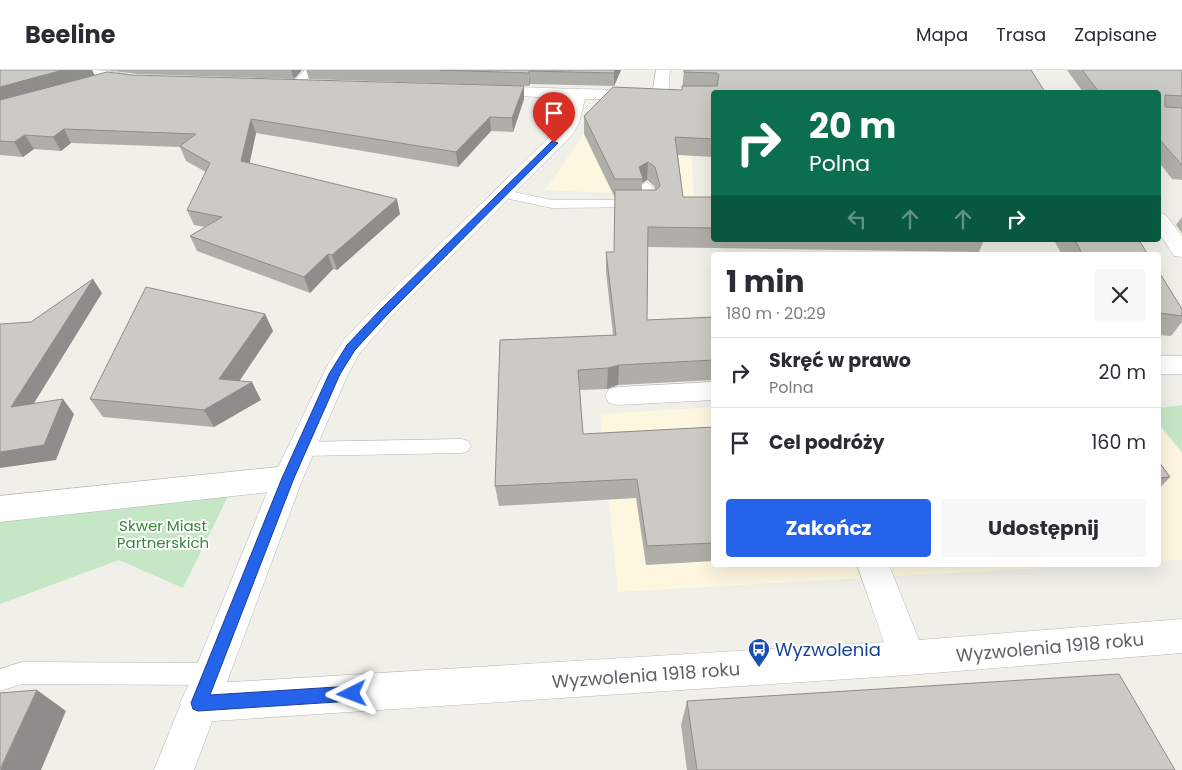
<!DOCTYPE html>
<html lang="pl">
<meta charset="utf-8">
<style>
body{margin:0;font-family:Poppins,sans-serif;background:#f7f7f7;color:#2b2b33;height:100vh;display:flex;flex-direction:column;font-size:19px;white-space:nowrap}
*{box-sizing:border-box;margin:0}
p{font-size:16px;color:#7c7c81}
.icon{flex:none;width:28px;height:28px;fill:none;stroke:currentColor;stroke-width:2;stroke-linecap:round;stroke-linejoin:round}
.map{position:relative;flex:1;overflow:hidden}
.sheet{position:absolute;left:711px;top:182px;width:450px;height:315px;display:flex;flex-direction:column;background:#fff;border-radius:5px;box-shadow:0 5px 20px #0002}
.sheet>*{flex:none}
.hud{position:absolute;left:711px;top:20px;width:450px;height:152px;border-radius:5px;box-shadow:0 5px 20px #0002;background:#0b6e4f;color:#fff;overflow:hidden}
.pin{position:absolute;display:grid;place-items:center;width:42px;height:42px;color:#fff;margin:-51px -21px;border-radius:50% 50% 50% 0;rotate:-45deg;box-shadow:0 0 5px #0007}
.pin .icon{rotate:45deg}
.me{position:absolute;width:55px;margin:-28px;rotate:267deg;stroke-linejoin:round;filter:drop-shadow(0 0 4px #0008)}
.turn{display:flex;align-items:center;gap:18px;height:105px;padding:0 15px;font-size:22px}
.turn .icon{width:65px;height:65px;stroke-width:2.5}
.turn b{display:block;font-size:35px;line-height:42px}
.lanes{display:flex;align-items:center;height:48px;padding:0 15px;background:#0003;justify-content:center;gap:25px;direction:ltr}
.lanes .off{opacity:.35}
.round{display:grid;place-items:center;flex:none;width:52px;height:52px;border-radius:5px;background:#f7f7f7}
.summary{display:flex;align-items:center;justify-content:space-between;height:85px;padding:0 15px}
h1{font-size:30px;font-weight:700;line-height:38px}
.primary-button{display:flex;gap:10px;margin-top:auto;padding:10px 15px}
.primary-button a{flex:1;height:58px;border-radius:5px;background:#2563eb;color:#fff;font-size:20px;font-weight:700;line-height:58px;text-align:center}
.primary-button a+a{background:#f7f7f7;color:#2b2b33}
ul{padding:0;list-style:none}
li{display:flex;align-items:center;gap:15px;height:70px;padding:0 15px;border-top:1px solid #e1e1e2}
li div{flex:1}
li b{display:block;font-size:19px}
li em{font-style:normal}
header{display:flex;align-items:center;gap:30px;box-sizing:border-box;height:70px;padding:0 25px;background:#fff;border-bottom:1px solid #e1e1e2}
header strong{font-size:24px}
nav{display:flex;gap:28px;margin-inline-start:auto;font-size:18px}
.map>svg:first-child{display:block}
.commercial{fill:#fdf7e0}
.green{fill:#c6e7c6}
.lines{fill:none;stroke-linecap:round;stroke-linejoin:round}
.service-casing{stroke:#b5b7bb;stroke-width:1}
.minor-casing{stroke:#b5b7bb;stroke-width:1}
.tertiary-casing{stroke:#b5b7bb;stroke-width:1}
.service{fill:#fff;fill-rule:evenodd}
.minor{fill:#fff;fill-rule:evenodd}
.tertiary{fill:#fff;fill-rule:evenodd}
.wall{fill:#afaea9;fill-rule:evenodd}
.shaded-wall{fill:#8f8d89}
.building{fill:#cccac4;stroke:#8f8d89}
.route{fill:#2563eb;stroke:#184099}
.labels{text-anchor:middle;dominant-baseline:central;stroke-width:4;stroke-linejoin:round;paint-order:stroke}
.park-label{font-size:15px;fill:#39843e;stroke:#fff}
.near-street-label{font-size:18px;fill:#5f6267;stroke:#fff}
.near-transit-label{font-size:18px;fill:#164399;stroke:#fff;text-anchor:start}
</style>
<header>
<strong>Beeline</strong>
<nav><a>Mapa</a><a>Trasa</a><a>Zapisane</a></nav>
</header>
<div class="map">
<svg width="1182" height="700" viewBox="0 0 1182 700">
<rect width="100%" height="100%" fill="#f0efe8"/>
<path class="commercial" d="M688,37L694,127L545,120L592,52Z
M714,337V495H1094L618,522L600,344Z
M1159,357L1182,384V490L1159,491Z"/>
<path class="green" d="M1182,335V382L1159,354V338Z
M234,414L183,518L119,490L0,534V439Z"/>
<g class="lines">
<g class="service-casing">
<path id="service" d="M305,0H316L297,18H291V14Z
M646,112L652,116L657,134L655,137L552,138L500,127L498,124L504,120L552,130H644L640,116Z
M462,369L468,371L471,376L468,381L462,383L301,386L295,384L292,379L295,374L301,372Z
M22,592L210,593L218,596L222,604L218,612L210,615L22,614L0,621V599Z"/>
</g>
<g class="minor-casing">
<path id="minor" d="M90,0C106,0 128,4 144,8L147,11L144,14C127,19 107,11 92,3Z
M656,0H670L668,26L666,29H654L652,26Z
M486,16L578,19L584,21L586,24L584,27L578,29L480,24L478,21L480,18Z
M1159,143L1166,145L1182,166V187L1174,186L1159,163Z
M1159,286H1182V304H1159Z
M714,312V330L618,335L609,333L605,326L609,319L618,317Z
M288,396L298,400L303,408L298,416L288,420L0,452V426Z
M857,495H889L919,570L1182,549V583L908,605L199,652L186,646L180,633L186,620L199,614L884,572Z"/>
</g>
<g class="tertiary-casing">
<path id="tertiary" d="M578,19L715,22L714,32L585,29L579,53L573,64L391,247L360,283L348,304L303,408L194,700H154L273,408L326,298L342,272L375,237L560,57L570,24L572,21Z"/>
</g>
<use href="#service" class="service"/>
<use href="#minor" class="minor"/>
<use href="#tertiary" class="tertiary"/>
</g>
<path class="wall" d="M0,0H92L94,5H132L524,29L513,62L491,61L458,97L256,63L249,93L400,144L337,200L333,199L310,223L197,181L190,166L205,157L194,155L187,140L206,102L186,91L180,77L71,73L61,81L34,79L23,87L0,85Z
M105,0H302L294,9L138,4Z
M306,0H621L614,16L530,14L529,16L309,9Z
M684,0H1031L714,22V87L678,85L683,127H714V170H984L979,182L648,177L647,250L714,247V310L618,315L607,319L580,320L583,364L714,357V491L646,495L636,428L499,436L495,416L500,270L613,265L606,202V182H614L615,128L584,64V46L682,20ZM647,110L654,116L655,120H642V113Z
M1067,0H1182V110L1172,109L1159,92V22H1083Z
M1182,147V163L1176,155Z
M1054,170H1139L1148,185H1062Z
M1159,202L1182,239V252L1171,266L1159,265Z
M265,244L273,261L239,311L261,330L214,357L103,347L90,329Z
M1159,392L1170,407L1159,419Z
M687,631L1175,700H687L681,655Z"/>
<path class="shaded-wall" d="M63,0H92L95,6L0,32V17Z
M291,0H302L294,9Z
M615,0H621L614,16V3Z
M529,1L530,14L529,16Z
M524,16V29L513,62L512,48Z
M490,47L491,61L458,97L456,82Z
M251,49L256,63L247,106L241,91Z
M64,59L71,73L61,81L53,67Z
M25,65L34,79L23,87L14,72Z
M648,92L647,110L642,113L643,109L639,97Z
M397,129L400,144L337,200L332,185Z
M328,184L333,199L310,223L304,207Z
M93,209L102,223L23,351L11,337Z
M265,244L273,261L230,325L252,312L261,330L214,357L204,340L219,309Z
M619,295L618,315L607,319L608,298Z
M63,329L74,344L56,390L0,398V382Z
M37,620L66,641L41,700H0Z"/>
<path class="building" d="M0,0H63L0,17Z
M440,0H615L614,3L529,1V3Z
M684,0H1031L1045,22H714V69L675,67L683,127H714V158L648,157L647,250L714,247V290L619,295L608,298L578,300L583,364L714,357V473L647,476L637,409L495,416L500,270L616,265L606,182H614L615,120H656L660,116L655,97L648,92L639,97L643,109H615L584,46L613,17L682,20V16H717L719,5L717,3L684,2Z
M1082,0H1182V26L1165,25V37L1182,38V95L1159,69V22H1099Z
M107,2L132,5L524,16L512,48L490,47L456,82L251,49L241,91L397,129L332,185L328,184L304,207L190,166L222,147L187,140L210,93L180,76L196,64L64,59L53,67L25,65L14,72L0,71V30Z
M1075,170H1139L1148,185H1083Z
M1159,202L1182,239V246L1159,243Z
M93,209L11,337L63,329L44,375L0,382V254L31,252Z
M146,217L265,244L219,309L252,312L204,340L90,329Z
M1159,392L1170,407L1159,408Z
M1119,604L1175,700H697L687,631Z
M37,620L0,699V623Z"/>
<path class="route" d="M552,71L558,73L387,245L355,280L340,304L294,408L210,625L352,616L358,618L360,624L358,629L352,631L198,641L193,639L191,633L282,408L329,304L347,275L380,240Z"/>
<defs>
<g id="bus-pin" transform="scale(1.125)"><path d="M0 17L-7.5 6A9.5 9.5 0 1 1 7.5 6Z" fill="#1a4fb4" stroke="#fff"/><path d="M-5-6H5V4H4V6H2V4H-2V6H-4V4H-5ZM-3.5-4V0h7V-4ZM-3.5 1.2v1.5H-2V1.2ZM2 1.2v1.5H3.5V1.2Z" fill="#fff"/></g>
</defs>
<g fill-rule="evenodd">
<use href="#bus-pin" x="759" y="579"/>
</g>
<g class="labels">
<g class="park-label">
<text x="163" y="455">Skwer Miast<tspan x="163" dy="17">Partnerskich</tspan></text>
</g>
<g class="near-street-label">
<text transform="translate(1050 577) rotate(-5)">Wyzwolenia 1918 roku</text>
<text transform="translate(646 605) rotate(-4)">Wyzwolenia 1918 roku</text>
</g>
<g class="near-transit-label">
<text x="775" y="579">Wyzwolenia</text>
</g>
</g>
</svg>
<div class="pin" style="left:554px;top:73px;background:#d93025"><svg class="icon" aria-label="arrive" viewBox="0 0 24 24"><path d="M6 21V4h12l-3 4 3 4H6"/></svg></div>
<svg class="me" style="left:352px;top:624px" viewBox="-20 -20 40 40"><path d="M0-17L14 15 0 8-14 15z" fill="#2563eb" stroke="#fff" stroke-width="4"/></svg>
<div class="hud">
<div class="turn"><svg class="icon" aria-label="right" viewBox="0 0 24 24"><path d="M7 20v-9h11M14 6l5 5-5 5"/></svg><div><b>20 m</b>Polna</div></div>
<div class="lanes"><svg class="icon off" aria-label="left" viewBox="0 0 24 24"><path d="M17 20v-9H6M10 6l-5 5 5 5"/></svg><svg class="icon off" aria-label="ahead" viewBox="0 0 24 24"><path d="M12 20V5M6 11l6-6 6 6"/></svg><svg class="icon off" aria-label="ahead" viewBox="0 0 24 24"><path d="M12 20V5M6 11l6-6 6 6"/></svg><svg class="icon" aria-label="right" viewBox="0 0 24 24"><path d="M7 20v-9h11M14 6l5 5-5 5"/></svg></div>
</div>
<section class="sheet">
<div class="summary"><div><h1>1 min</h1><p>180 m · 20:29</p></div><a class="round"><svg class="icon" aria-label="close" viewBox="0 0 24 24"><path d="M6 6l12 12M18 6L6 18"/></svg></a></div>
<ul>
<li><svg class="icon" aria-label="right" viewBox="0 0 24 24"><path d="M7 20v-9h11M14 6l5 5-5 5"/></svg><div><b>Skręć w prawo</b><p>Polna</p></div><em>20 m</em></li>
<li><svg class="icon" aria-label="arrive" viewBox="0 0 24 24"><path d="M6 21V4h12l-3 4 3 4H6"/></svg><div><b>Cel podróży</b></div><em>160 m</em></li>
</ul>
<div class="primary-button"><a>Zakończ</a><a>Udostępnij</a></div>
</section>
</div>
